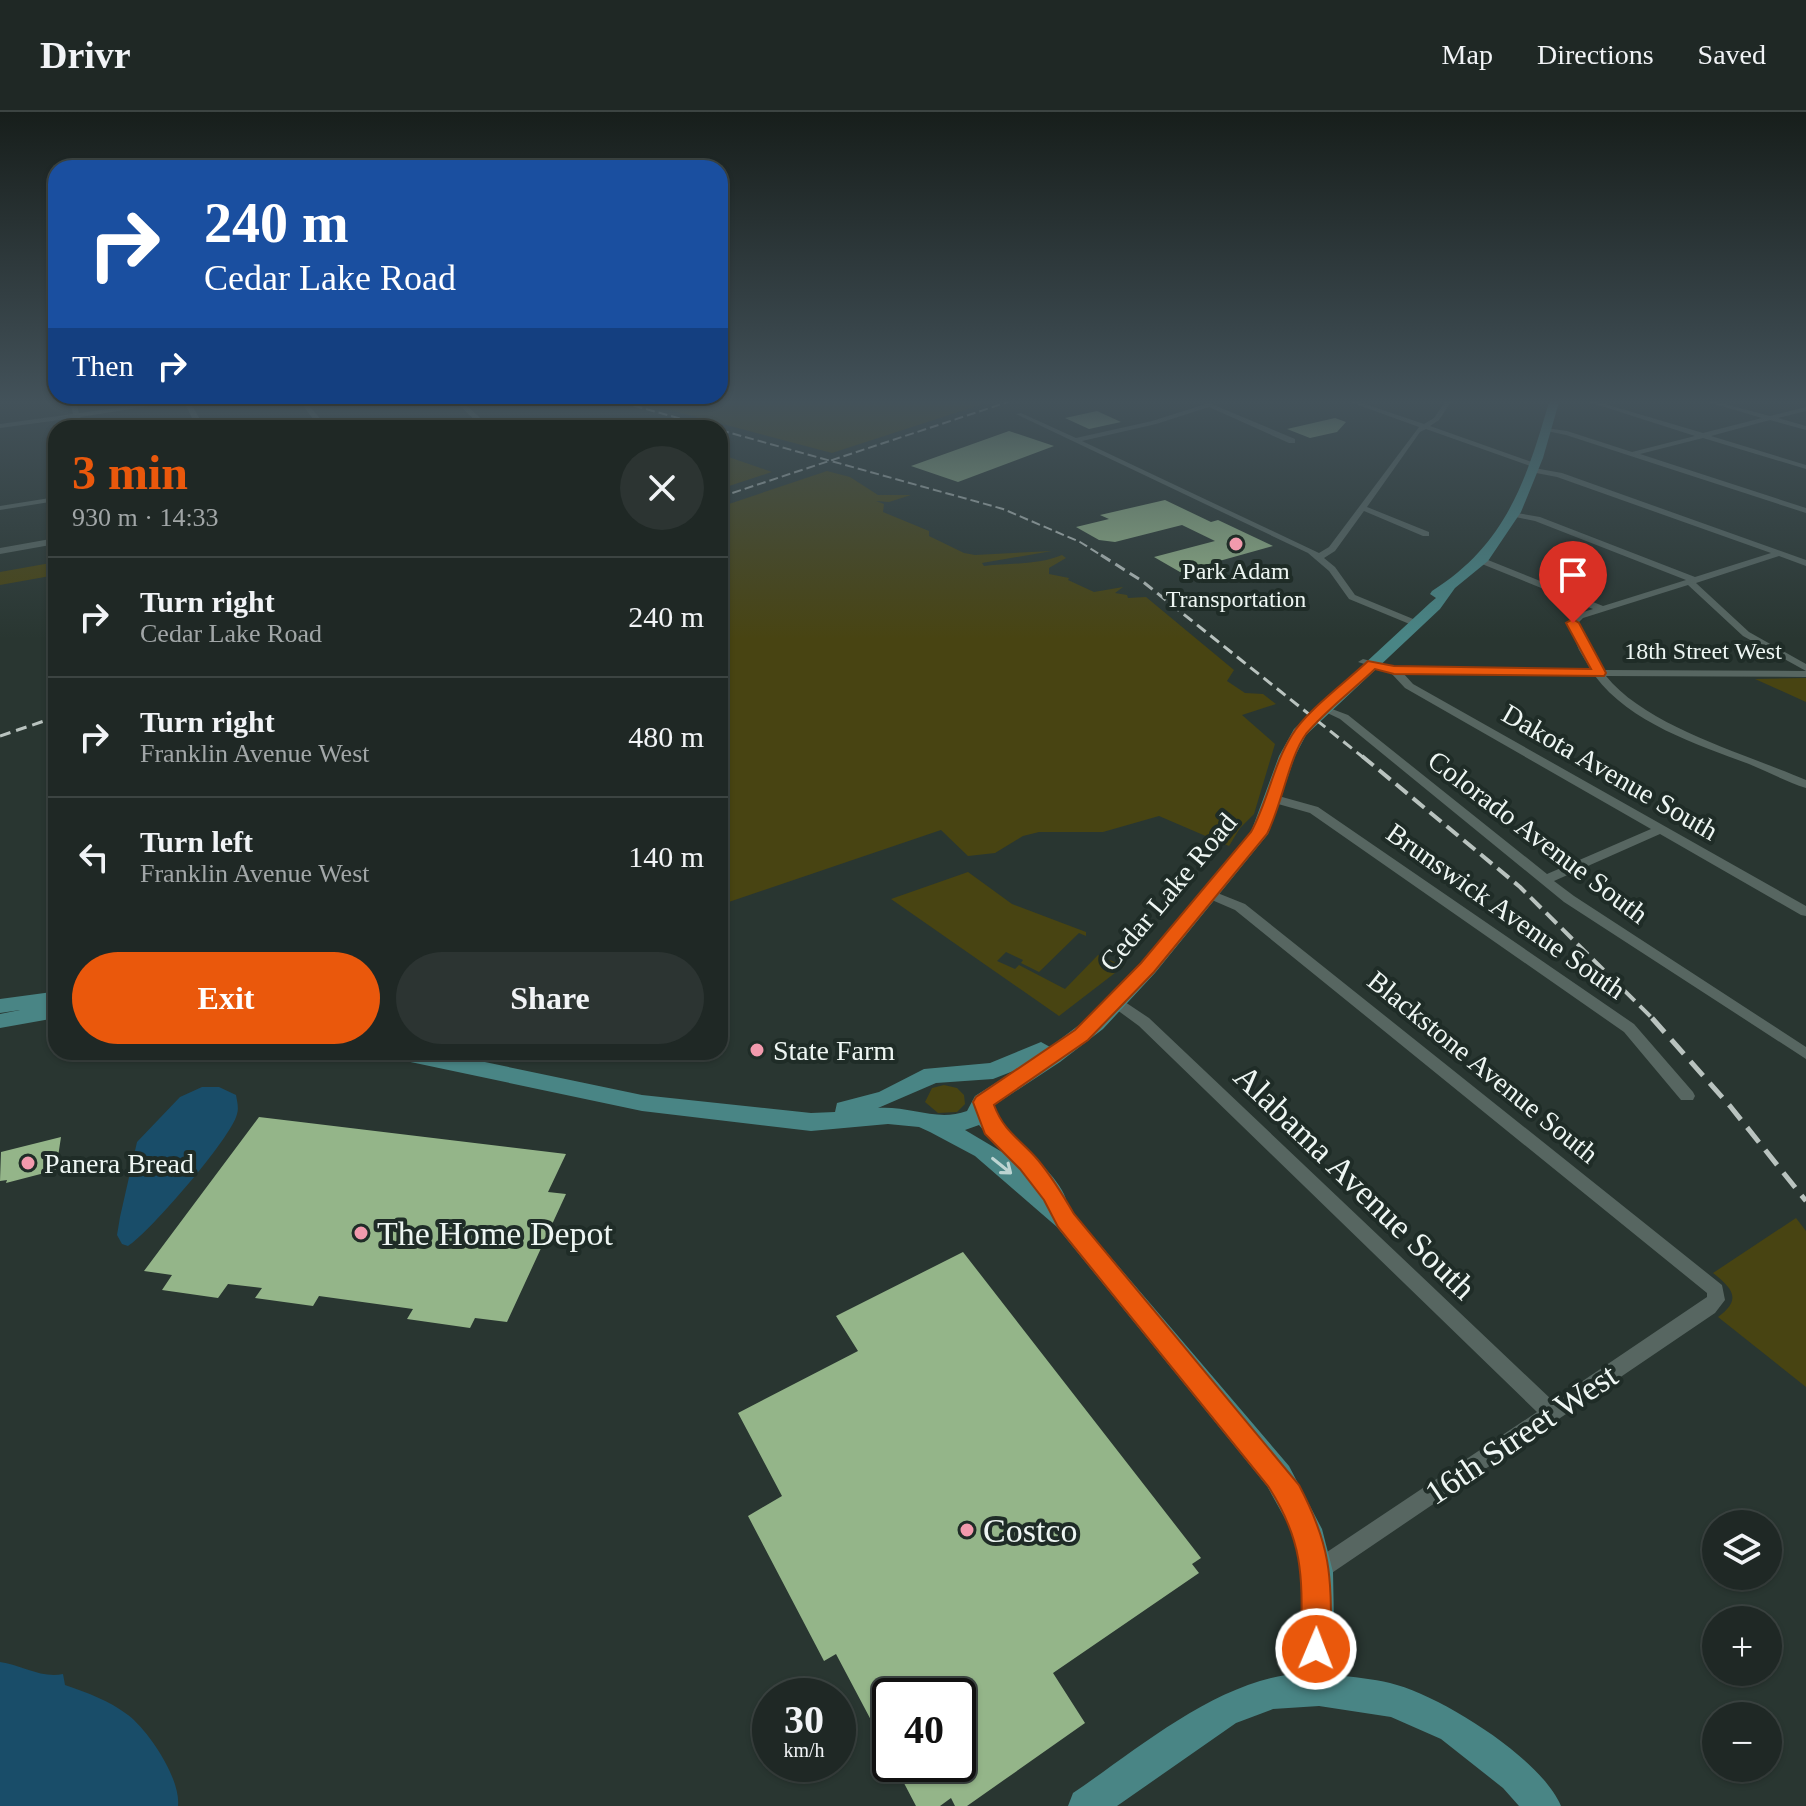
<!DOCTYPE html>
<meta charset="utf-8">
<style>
body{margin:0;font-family:Georgia,serif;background:#2c3432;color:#f1f3f6;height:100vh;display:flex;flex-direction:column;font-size:30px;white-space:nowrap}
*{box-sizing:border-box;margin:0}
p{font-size:26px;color:#a1a6a7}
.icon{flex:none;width:44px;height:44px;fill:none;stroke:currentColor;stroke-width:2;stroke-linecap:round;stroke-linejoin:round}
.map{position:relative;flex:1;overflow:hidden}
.side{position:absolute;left:48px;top:308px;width:680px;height:640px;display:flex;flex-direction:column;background:#1f2825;border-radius:24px;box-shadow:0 2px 6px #0004,0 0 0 2px #3c4442}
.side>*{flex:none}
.top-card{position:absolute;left:48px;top:48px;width:680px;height:244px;border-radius:24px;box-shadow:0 2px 6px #0004,0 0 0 2px #3c4442;background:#1a4fa0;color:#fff;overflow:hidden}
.fabs{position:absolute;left:1702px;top:1398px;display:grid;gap:16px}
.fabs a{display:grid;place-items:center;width:80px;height:80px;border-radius:50%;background:#1f2825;box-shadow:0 2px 6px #0004,0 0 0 2px #3c4442;font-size:40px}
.speed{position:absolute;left:752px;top:1566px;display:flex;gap:16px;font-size:40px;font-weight:700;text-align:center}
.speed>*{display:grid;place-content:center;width:104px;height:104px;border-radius:50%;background:#1f2825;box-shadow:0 2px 6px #0004,0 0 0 2px #3c4442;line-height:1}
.speed small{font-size:20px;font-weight:400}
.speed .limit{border:4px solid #111;border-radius:12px;background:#fff;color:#111}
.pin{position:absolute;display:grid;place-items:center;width:68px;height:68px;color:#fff;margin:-82px -34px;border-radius:50% 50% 50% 0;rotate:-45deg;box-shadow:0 0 8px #0007}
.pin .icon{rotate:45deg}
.me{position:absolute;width:88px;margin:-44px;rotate:1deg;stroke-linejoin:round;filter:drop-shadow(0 0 6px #0008)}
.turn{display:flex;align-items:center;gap:28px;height:168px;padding:0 24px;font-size:36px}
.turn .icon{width:104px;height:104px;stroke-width:2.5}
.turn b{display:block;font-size:56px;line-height:68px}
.then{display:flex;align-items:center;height:76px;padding:0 24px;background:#0003;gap:16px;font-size:30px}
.round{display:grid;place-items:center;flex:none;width:84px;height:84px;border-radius:42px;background:#2c3432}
.headline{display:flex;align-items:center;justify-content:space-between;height:136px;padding:0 24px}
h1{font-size:48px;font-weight:700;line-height:60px;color:#ea580c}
.action{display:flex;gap:16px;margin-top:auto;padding:16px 24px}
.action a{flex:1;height:92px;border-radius:48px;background:#ea580c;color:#fff;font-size:32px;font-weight:700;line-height:92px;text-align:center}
.action a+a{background:#2c3432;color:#f1f3f6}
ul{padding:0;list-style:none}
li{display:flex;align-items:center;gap:24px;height:120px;padding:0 24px;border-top:2px solid #3c4442}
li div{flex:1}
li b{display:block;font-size:30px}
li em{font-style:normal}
header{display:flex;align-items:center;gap:48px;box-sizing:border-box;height:112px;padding:0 40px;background:#1f2825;border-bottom:2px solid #3c4442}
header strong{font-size:38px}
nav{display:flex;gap:44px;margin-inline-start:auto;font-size:28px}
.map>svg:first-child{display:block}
.green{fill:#484412}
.water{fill:#194d69}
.building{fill:#94b589}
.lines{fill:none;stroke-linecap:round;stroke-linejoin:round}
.street{fill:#576661;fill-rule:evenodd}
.secondary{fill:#498585;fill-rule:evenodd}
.rail-far3{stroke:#b9c3bf;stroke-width:2;stroke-dasharray:9 4;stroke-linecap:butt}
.rail-far2{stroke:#b9c3bf;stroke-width:3;stroke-dasharray:11 6;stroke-linecap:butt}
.rail-far1{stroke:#b9c3bf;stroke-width:4;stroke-dasharray:15 7;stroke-linecap:butt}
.rail{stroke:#b9c3bf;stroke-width:5;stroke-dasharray:19 10;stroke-linecap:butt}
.oneway{stroke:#bcd4d2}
.route{fill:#ea580c;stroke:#983908;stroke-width:2}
.poi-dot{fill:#f29aad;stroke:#1f2c27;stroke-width:3}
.labels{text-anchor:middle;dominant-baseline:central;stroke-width:8;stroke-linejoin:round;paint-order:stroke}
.far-poi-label{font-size:24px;fill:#eef6f3;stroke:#1f2c27}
.far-street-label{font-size:24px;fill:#eef6f3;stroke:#1f2c27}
.street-label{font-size:28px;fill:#eef6f3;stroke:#1f2c27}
.poi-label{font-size:28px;fill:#eef6f3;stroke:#1f2c27;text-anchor:start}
.near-street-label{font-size:34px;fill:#eef6f3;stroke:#1f2c27}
.near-poi-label{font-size:34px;fill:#eef6f3;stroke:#1f2c27;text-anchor:start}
</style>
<header>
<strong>Drivr</strong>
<nav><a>Map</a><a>Directions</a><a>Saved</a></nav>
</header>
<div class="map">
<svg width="1806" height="1694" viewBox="0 0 1806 1694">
<rect width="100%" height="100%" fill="#293631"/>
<path class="green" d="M640,290H989L832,341Z
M720,342L772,360L720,377Z
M827,359L850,365L878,383H911L889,390L876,389L884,392L883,400L929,419V424L964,441L975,443L1052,439L982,451L984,454C1011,451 1038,453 1062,443L1066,446L1049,456V462L1069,466L1068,468L1094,480L1123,475L1115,481L1127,483L1128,486L1146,485L1234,558L1227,569L1245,581L1263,582L1276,592L1242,603L1275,632L1254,702L1240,716L1229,734L1159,704L1103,720H1039L1023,724L995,741L968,744L941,718L720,793V395Z
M56,450V463L0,473V460Z
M1806,566V590L1755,567Z
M968,760L1012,792L1086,820V824L1079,821L1039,860L1021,851L1023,848L1006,840L997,849L1015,857L1019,853L1065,877L1098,843L1124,854L1059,904L891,787Z
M944,973L957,976L964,983L965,992L957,1000L938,1001L925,990L932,976Z
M1796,1106L1806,1119V1275L1718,1205C1742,1187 1733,1177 1713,1161Z"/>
<path class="water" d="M202,975H219L236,983C237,989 239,996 237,1002C232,1025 149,1121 128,1134L122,1132L117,1123L120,1105L137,1030L180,985Z
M0,1550C21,1553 43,1567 63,1562L65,1573C88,1581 108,1588 128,1603C149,1619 181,1667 178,1694H0Z"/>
<path class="building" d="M1097,299L1121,310L1089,317L1065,306Z
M1335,306L1346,310L1337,320L1310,326L1287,317Z
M1009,319L1054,334L958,370L911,354Z
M1165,388L1211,410L1218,408L1273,434L1180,460L1154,445L1215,429L1182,413L1115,430L1099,428L1076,415L1109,407L1100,403Z
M259,1005L566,1042L548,1080L566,1082L507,1210L475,1206L470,1216L407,1207L413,1197L319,1184L313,1194L255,1186L262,1176L228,1172L218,1186L162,1178L172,1163L144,1159Z
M61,1025L56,1058L6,1071L7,1068L0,1069L1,1040Z
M963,1140L1201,1446L1192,1452L1199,1461L1053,1561L1085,1611L967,1694H955L951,1686L940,1694H916L894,1652H958V1584H890V1644L836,1542L824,1549L748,1404L782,1384L738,1301L858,1239L836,1204Z"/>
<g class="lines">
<path class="street" d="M70,290H76L79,301L160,290H175L80,305L84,316H76L74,306L0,316V312L73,302Z
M184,290H190L205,316H197Z
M300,290H306L328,316H320Z
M456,290H463L491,316H483Z
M1350,290H1359L1424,312L1434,306L1445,290H1451L1439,308L1430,314L1540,353L1533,355L1426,317L1420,320L1367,395L1429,420V424H1423L1364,399L1335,439L1324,446L1335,455L1355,483L1418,509V513H1412L1349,487L1329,459L1308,441L1016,302L1021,301L1076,326L1152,309L1209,291L1295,327V331H1289L1209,295L1156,312L1082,329L1319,441L1329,435L1419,315Z
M1589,290H1598L1703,321L1762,306L1708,290H1717L1770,304L1806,295V299L1778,306L1806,314V318L1770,308L1711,324L1806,353V357L1703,326L1640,342L1806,396V401L1566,323L1542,318L1546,316L1567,319L1632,340L1695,324Z
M1534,356L1562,361L1806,448V454L1779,444L1696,471L1749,520L1806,552V565L1606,564C1647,615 1746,642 1806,668V676C1787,670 1768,660 1749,652C1696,632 1630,611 1595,564L1403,561L1413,572L1806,794V804L1801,803L1660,722L1554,769L1574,784L1806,935V947L1564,790L1340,607L1319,597L1324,594L1348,603L1547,762L1651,717L1405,576L1390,560L1358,550L1363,547L1394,555L1591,558L1579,538L1568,511L1577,502L1593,497L1477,450V446H1483L1603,494L1686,468L1535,409L1511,404V400L1540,405L1695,465L1771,441L1557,365L1531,360L1530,358ZM1688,473L1743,524L1806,559L1601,558L1589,538L1578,511L1583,506Z
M56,385V389L0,398V394Z
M56,426V432L0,442V436Z
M1275,683L1318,695L1634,912L1693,980L1695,984L1693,988H1681L1624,920L1310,701L1271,690V684Z
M1210,778L1245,792L1722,1173L1725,1188L1715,1201L1317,1471L1309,1468L1306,1460L1309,1452L1537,1300L1139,914L1109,892L1107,889L1109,886H1119L1149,906L1553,1289L1701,1189L1707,1185V1181L1235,798L1205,785L1203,782Z"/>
<path class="secondary" d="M1549,290H1559L1543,346L1521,400L1488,449L1455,476L1440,497L1306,623L1295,644L1268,722L1155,861L1103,917L1060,950L993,994C996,1000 998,1007 1002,1011C1016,1031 1068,1070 1067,1094L1289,1354L1322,1417L1333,1460L1335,1563C1353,1565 1373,1567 1390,1571C1440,1583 1541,1646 1561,1694H1519L1503,1676L1441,1627L1391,1605L1319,1594L1273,1597L1236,1611L1117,1694H1068L1073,1681C1141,1635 1218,1567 1302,1561L1301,1460L1293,1421L1267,1374L1057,1115L975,1044L930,1020L919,1015L888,1012L811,1019L642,999L401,948L393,945L390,940H437L642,983L811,1001L835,1000L837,991L879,980L924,957L990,951L1041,930L1050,935L1087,907L1141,851L1251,720L1279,644L1294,617L1430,491L1436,486L1430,482L1432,479C1505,433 1526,370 1549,290ZM1016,958L975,984L967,999C937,1010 911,994 878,996L936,971L993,967ZM979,1013L1002,1040L965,1018Z
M52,880L56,881V906L0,916V902L20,898L0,901V887Z"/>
<path class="rail-far3" d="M621,290L714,316
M720,318L1003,397L1080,430L1104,445
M720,385L1008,290"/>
<path class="rail-far2" d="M1101,443L1142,469L1364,646
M0,624L56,605"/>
<path class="rail-far1" d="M1362,644L1520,775L1654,908"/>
<path class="rail" d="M1652,906L1730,994L1806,1089"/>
</g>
<defs><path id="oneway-shaft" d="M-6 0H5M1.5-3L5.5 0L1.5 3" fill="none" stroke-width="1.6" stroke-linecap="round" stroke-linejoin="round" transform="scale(2)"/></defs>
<use class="oneway" href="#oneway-shaft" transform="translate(1002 1054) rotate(39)"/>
<linearGradient id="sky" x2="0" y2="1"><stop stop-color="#171e1b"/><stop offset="0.55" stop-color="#43525a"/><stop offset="1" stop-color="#43525a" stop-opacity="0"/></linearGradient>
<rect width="1806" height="527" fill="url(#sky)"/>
<path class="route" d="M1573,507L1579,511L1606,561L1604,564L1394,562L1375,557C1353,578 1325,599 1306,622C1289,645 1282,693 1267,722L1154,860L1088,928L994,993C1004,1020 1020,1027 1038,1048C1052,1065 1063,1083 1074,1102L1299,1373C1333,1438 1331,1466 1331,1537L1326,1547L1316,1552L1305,1547L1301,1537C1302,1469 1306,1433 1268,1374L1058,1115L1044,1088L1020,1057L985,1022L973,990L976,985L1075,918L1141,851L1251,720C1268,689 1273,653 1292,623C1305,600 1347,569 1368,549L1394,554L1591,557L1566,511Z"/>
<g class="poi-dot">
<circle cx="1236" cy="432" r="8"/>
<circle cx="757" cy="938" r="8"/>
<circle cx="28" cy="1051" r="8"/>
<circle cx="361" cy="1121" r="8"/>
<circle cx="967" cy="1418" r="8"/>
</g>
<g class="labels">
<g class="far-poi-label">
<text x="1236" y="459">Park Adam<tspan x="1236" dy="28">Transportation</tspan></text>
</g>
<g class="far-street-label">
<text x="1703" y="539">18th Street West</text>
</g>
<g class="street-label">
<text transform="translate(1610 660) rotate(30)">Dakota Avenue South</text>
<text transform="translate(1538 725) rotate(37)">Colorado Avenue South</text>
<text transform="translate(1168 780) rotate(-50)">Cedar Lake Road</text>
<text transform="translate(1506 799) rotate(35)">Brunswick Avenue South</text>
<text transform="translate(1483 955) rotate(39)">Blackstone Avenue South</text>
</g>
<g class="poi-label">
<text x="773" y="938">State Farm</text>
<text x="44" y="1051">Panera Bread</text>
</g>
<g class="near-street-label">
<text transform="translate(1355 1070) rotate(44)">Alabama Avenue South</text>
<text transform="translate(1521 1322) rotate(-34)">16th Street West</text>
</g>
<g class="near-poi-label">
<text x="377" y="1121">The Home Depot</text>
<text x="983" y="1418">Costco</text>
</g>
</g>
</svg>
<div class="fabs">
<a><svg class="icon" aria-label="layers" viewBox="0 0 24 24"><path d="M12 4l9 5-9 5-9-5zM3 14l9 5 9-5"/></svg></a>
<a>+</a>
<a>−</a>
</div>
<div class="speed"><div>30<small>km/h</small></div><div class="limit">40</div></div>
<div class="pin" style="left:1573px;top:511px;background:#d93025"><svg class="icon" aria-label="arrive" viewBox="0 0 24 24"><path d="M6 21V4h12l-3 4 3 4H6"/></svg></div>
<svg class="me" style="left:1316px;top:1537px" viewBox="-20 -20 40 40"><circle r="17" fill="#ea580c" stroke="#fff" stroke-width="3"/><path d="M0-11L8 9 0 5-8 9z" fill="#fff"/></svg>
<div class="top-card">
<div class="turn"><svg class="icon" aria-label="right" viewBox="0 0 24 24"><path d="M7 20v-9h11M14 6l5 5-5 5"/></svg><div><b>240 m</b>Cedar Lake Road</div></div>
<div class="then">Then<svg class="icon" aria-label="right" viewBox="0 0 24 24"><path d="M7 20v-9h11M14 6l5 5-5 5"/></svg></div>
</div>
<section class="side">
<div class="headline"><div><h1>3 min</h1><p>930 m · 14:33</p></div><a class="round"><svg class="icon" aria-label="close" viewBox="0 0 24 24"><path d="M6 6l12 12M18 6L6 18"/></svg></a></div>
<ul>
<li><svg class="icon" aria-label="right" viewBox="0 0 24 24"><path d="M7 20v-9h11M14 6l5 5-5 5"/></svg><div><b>Turn right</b><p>Cedar Lake Road</p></div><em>240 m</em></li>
<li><svg class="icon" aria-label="right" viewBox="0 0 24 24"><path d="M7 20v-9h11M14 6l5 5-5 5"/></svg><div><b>Turn right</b><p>Franklin Avenue West</p></div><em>480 m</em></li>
<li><svg class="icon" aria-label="left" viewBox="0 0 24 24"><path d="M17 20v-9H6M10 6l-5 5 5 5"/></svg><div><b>Turn left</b><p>Franklin Avenue West</p></div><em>140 m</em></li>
</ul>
<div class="action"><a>Exit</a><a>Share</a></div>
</section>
</div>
